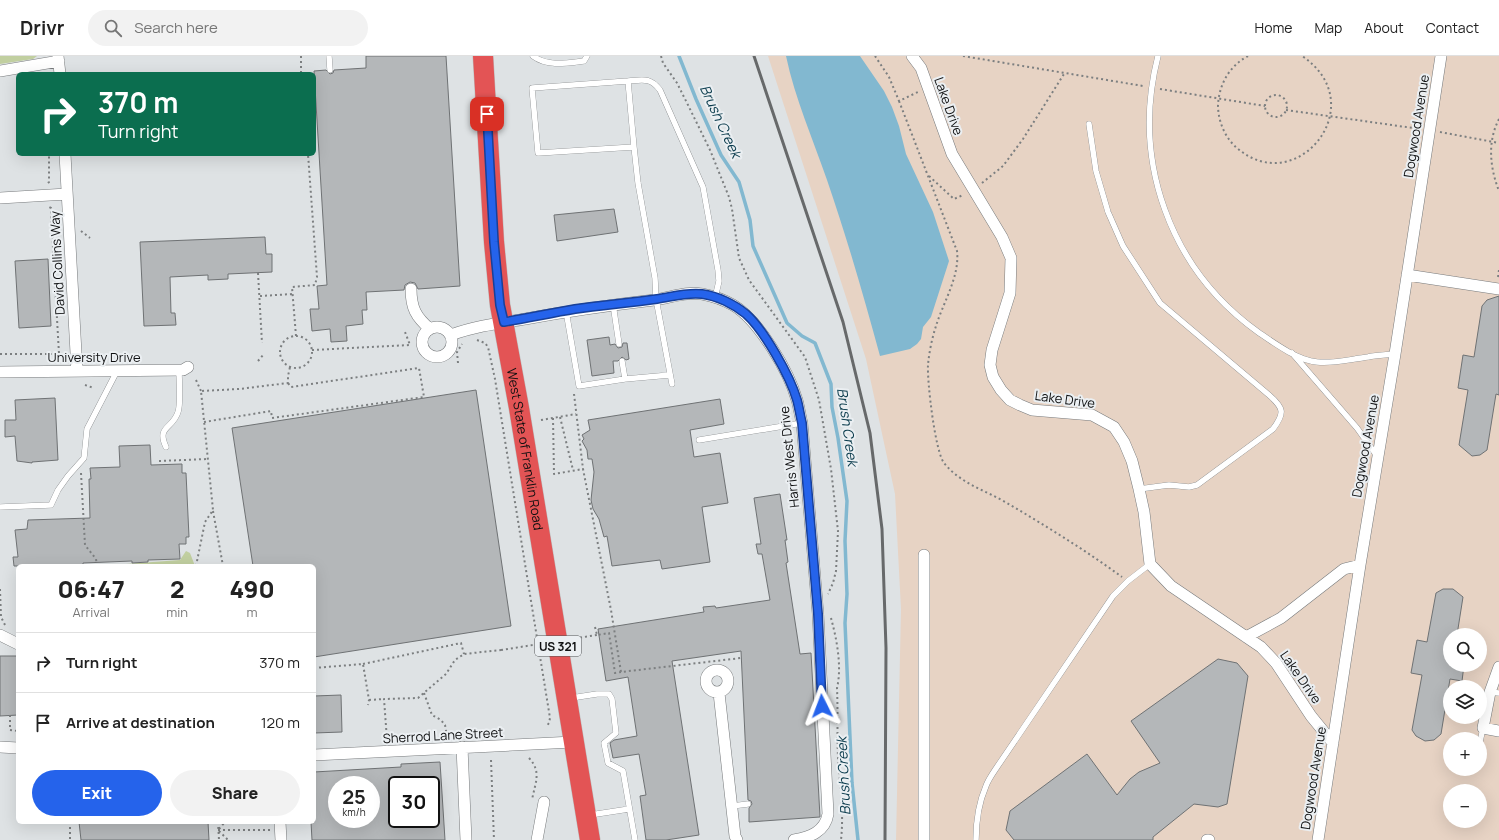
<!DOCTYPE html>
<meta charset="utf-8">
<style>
body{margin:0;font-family:Manrope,sans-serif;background:#f2f2f2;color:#222;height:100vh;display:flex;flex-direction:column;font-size:15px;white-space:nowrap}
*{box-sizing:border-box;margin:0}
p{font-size:13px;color:#767676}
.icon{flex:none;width:22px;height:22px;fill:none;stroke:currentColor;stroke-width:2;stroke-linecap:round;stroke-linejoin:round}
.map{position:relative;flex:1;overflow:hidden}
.details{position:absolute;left:16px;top:508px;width:300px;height:260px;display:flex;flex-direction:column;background:#fff;border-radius:6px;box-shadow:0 4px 16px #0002}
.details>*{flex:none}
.hud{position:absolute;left:16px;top:16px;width:300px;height:84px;border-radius:6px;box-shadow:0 4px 16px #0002;background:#0b6e4f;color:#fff;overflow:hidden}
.fabs{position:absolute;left:1443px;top:572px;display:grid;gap:8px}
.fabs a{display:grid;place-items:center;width:44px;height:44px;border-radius:50%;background:#fff;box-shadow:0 4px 16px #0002;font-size:20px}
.speed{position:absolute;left:328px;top:720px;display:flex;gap:8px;font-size:20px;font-weight:700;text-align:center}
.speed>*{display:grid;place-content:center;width:52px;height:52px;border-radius:50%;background:#fff;box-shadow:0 4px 16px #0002;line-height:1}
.speed small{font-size:10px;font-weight:400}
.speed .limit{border:2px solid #111;border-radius:6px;background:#fff;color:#111}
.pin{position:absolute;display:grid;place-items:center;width:34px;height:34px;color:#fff;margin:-17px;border-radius:8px;box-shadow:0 2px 6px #0006}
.me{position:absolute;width:44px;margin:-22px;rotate:357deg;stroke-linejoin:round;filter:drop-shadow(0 0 3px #0008)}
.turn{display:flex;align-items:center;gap:14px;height:84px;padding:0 16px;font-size:18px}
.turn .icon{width:52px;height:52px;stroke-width:2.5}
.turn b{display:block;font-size:28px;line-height:34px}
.eta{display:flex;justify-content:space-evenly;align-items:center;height:68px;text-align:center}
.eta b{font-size:24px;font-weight:800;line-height:28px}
.button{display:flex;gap:8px;margin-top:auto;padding:8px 16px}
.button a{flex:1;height:46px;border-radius:24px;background:#2563eb;color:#fff;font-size:16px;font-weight:800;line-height:46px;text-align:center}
.button a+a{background:#f2f2f2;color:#222}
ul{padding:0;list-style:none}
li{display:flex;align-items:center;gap:12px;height:60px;padding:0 16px;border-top:1px solid #e0e0e0}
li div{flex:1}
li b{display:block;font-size:15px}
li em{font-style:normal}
header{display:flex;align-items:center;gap:24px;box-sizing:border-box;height:56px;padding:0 20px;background:#fff;border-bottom:1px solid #e0e0e0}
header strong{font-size:19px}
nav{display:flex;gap:22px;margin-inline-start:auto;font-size:14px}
.search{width:280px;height:36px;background:#f2f2f2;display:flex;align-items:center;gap:10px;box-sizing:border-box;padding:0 14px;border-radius:22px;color:#767676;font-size:15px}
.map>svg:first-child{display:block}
.medical{fill:#e7d3c4;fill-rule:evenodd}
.green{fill:#c1cfa0}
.water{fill:#82b8d0}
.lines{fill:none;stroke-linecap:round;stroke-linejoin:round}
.stream{stroke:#82b8d0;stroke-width:3.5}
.building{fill:#b4b7b9;stroke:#6f7274;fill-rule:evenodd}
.lane-casing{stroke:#777a7c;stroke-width:6}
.street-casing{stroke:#777a7c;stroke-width:12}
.highway-casing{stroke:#bcbcbc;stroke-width:21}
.path{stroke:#7c7f80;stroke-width:2;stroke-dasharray:2 3;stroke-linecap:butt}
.lane{stroke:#fff;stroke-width:5.5}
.street{stroke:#fff;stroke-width:11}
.highway{stroke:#e35455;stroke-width:20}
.rail{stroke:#67696a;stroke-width:3}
.path-bridge{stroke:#7c7f80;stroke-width:2;stroke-dasharray:2 3;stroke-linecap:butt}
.route-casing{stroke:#184099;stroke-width:10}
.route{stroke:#2563eb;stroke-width:7}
.labels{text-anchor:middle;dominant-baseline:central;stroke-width:4;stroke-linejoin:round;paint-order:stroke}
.shield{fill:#ebeff2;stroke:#515354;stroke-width:1}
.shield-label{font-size:12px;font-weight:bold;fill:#0f1011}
.street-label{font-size:13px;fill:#0f1011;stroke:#ebeff2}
.water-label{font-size:14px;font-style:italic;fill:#0a3b4c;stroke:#ebeff2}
</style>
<header>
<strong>Drivr</strong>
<div class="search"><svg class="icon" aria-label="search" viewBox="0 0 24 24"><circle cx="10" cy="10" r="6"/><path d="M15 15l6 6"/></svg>Search here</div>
<nav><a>Home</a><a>Map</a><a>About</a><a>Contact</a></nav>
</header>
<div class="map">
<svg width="1499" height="784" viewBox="0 0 1499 784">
<rect width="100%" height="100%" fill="#dee2e4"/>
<path class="medical" d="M768,0H1499V784H896L901,553L895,438L866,303ZM1450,579H1480V609H1450ZM1450,631H1480V661H1450ZM1450,683H1480V713H1450ZM1450,735H1480V765H1450Z"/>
<path class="green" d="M0,0H37L33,3L0,8Z
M186,495L190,497L195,510H99L180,504Z"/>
<path class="water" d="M786,0H860L884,35L892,51L899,70L906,98L933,156L949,205L931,261L923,271L921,283L917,288L910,293L880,300C864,241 847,182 827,124C813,83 795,43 786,0Z"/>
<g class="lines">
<path class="stream" d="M679,0L696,43L721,99L739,126L750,164L753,190L787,267L802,280L815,287L831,328L832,351L838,382L847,445L845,485L847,538L845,567L852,727L858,784"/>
</g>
<path class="building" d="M366,0H446L460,230L418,233L415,227L410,226L405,229L404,234L366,236L367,254H362L363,268L346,270L347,285L331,286L330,273L312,275L310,253H319L317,230L327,229L314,15L326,14L330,18L333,17L334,14L366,12Z
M614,153L618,176L557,185L554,159Z
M265,181L266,198H272V216L228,218V223L208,224V219L170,221L171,257H175L176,269L144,270L140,186Z
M48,203L51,270L19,272L15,205Z
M1499,240V339L1496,338L1487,394L1480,399L1472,400L1459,389L1468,334L1458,332L1463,299L1474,301L1482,250L1487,244Z
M609,281L610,289L615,288L618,292L622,291L623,287H627L629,303L626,304L622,301L618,305H613L614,317L592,320L587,284Z
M476,334L511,570L314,601V510H253L232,372Z
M55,342L58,404L32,406V407L17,405L15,380L5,381V364H16L15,344Z
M720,343L724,368L690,374L694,401L720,397L728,447L702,451L710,506L662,513L660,504L612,510L607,480L604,481L599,463L593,453L591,444L594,416L592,403H588L587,394L582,385L584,383L582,379L590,374L588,364Z
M150,389L151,409L182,408V417H186L189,481H186V488H179L180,503L148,504V506L132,507V505L83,507V510H14L13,501H18L15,474L27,473L28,464L90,462L89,423H91L90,412L120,411L119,390Z
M780,438L787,484H785L788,506L786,507L800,598L811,597L820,761L749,766V752L752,748L751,745L748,744L741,595L672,605L699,779L666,784H646L640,740L646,739L639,698L613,702L610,687L614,684L637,680L628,621L606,625L598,573L704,556L703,551L715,550L716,552L770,544L762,498H758L756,488H761L754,442Z
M1443,533H1453L1463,541L1457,579H1450V609H1464L1462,625L1450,623L1441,678L1434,684L1425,685L1416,680L1412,674L1422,619L1411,617L1417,584L1427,586L1436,537Z
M0,600H18V659L0,660Z
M1218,603L1237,607L1248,620L1227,748L1218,751L1194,748L1153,781V784H1014L1006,774L1010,755L1087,698L1117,739L1130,723L1139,716L1160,707L1131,665Z
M341,639L342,676L314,677V640Z
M440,706L445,784H312L311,766H314V716L401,711V708ZM337,729H371V763H337ZM397,729H431V763H397Z
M79,766H208L209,784H81Z"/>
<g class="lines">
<g class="lane-casing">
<path id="lane" d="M329,0L330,14
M533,0C548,11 567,7 584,5L587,0
M1158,0C1131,105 1170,213 1258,276C1274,287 1297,304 1317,306C1334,308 1351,303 1368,301C1377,299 1386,299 1395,298
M628,25L532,32L538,97L634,91
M1089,68L1096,115L1108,156L1123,190L1160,247L1269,339C1284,352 1285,357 1273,373L1197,429L1189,431L1169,429L1139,433
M613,248L619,288
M566,255L579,330L625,323L670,319
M1292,297L1357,372L1377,400
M622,305L625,323
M672,328L656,243L655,222L638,127L634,91L628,25C643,24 650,21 660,34L703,131L718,214L719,225L715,242
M699,384L802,367
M166,391C156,370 173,373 178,356C181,348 179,324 179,314
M0,451L51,449L58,434L68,420L84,402L87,373L117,315
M1490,636L1499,637
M571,642L597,638H609L612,643L616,677L604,687L608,707L623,715L635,784
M1480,686L1483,672
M732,750L748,748
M590,759L629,753
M976,784C976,767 979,746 986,730C988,724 993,717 997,711L1113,540L1128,525L1150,508"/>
</g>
<g class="street-casing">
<path id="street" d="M58,0L60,18
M912,0L921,12L952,98L1002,181L1011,202L1010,237L992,294L990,309L993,321L1001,334L1010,344L1020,349L1032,354L1092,359L1114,371L1124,386L1132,405L1139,433L1144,456L1150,508L1171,530L1261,591L1276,607L1311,660L1333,687
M0,15L59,5
M65,98L77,315
M0,142L67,138
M1407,219L1499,233
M411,233C411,252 416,261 430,273
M422 286a15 15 0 1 1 30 0a15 15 0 1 1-30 0Z
M451,279C475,270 500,267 525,263C568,255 611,249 654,244C670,242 686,235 702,238C713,240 724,244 733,249C759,264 789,316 797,344C799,351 800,359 802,367L818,558L828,758C825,776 810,781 794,784
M0,316L183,314L188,311
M0,579L18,588
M1246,581L1281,562L1344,513L1360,509
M1499,611L1490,636L1483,672L1499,675
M706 625a11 11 0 1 1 22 0a11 11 0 1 1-22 0Z
M719,637L735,780L737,784
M0,691L18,692
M462,691L466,784
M314,699L573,686
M280,766L281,784
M537,784L544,746
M924,784V499
M1207,784H1209
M1318,784L1360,509L1395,298L1441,0"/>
</g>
<g class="highway-casing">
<g id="highway">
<path id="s1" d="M483,0L494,186L500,249L519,352L590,784"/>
</g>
</g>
<path class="path" d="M301,0V18
M661,0L663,7L677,27L688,49L710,94L729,141L732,153L739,202L749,224L805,301L819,344L831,413L838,475L836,515L833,527L828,538
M875,0L889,21L899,45L918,36
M963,0L1143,30
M1248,0C1229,10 1219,29 1218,49C1218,65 1225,82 1237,92C1297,144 1374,48 1302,0
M1160,33L1265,50
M1265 50a11 11 0 1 1 22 0a11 11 0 1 1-22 0Z
M899,45L957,195C960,220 943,247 936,270C932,282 929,297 928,309C927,325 935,395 944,407C961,428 985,434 1007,447C1046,470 1085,494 1122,521
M1286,54L1420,73
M1499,63C1487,86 1490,112 1499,135
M1440,76L1499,87
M929,120L954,143L963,139
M48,127L49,126V98
M982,127L1003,110L1023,83L1064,18
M81,175L90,182
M258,217L262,287
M1498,221L1499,214
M260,240L293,238
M280 296a16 16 0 1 1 32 0a16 16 0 1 1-32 0Z
M296,280L292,231L315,229L317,221L308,98
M477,284L485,287L488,291L495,323L550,662L549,667L546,671
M312,294L410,289L405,276
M0,298H59L51,157V152L49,151
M258,305L264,298
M458,307L457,296L462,288
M196,324L201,335
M85,329L94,332
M574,338L583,413L611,554L621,616L741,602
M560,361L573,414
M553,362L554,418L583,413
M541,364L576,358
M204,366L271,355L272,362L424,341L419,312L291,331L288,327
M159,405L208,403
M81,417L85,489L96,503L97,510
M213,455L223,510
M196,510L205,466L213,454L201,335L239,333L288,327V320L290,311
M0,533L1,561L5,569
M831,562C837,584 842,611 837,632C838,655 837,678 838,701C840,729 844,756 841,784
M595,571L597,579L609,577L615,617L621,616
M363,608L461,587L464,598
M314,612L363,608L369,644L368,649
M424,637L432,659L441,664L445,669L447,680
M369,644L384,643
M10,659V674L18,675
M387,684L384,643L418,642L446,618L455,604L464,598L501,594
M529,702C542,716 535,727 532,744
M491,704L494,784
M70,766V784
M218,766L219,784
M219,773L225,766
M218,774H270
M219,775L228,784"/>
<use href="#lane" class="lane"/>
<use href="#street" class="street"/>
<use href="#highway" class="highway"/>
<path class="rail" d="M754,0L843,266L870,377L882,473L886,592L885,784"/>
<path class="path-bridge" d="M501,594L597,579"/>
</g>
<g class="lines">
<g class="route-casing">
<path id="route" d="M487,58L494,186L500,249L504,266C528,262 551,257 575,253C602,249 630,247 657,243C671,241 687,236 702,238C717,240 734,248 746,258C764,274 790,320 797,344C799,351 800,359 802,367L818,558L822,650"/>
</g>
<use href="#route" class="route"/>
</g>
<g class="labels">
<rect class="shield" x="535" y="580" width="46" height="20" rx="3"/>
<g class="shield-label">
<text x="558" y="590">US 321</text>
</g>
<g class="street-label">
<text transform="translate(949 50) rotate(70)">Lake Drive</text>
<text transform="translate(1416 70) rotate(-81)">Dogwood Avenue</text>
<text transform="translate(57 207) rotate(-93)">David Collins Way</text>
<text x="94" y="301">University Drive</text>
<text transform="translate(1065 343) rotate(8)">Lake Drive</text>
<text transform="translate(1365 390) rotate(-80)">Dogwood Avenue</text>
<text stroke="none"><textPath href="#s1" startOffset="396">West State of Franklin Road</textPath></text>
<text transform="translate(789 401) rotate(-96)">Harris West Drive</text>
<text transform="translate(1301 621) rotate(55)">Lake Drive</text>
<text transform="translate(443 679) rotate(-3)">Sherrod Lane Street</text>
<text transform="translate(1313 722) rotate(-81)">Dogwood Avenue</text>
</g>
<g class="water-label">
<text transform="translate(721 65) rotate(65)">Brush Creek</text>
<text transform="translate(848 371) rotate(82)">Brush Creek</text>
<text transform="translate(843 720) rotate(-93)">Brush Creek</text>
</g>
</g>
</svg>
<div class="fabs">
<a><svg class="icon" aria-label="search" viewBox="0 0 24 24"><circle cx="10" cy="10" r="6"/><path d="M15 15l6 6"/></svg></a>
<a><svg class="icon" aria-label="layers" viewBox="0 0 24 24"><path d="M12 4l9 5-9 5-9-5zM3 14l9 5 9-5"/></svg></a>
<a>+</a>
<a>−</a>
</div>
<div class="speed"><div>25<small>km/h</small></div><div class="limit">30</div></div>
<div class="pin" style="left:487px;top:58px;background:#d93025"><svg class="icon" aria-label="arrive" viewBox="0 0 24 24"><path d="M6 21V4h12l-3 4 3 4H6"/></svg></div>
<svg class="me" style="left:822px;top:650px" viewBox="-20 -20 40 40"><path d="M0-17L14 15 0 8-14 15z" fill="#2563eb" stroke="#fff" stroke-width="4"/></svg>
<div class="hud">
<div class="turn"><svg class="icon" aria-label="right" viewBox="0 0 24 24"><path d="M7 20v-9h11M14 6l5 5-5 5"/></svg><div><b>370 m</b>Turn right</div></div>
</div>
<section class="details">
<div class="eta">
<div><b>06:47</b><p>Arrival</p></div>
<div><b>2</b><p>min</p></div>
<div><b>490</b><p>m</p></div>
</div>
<ul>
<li><svg class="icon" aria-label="right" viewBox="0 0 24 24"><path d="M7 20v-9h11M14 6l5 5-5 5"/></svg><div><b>Turn right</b></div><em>370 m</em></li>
<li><svg class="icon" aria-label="arrive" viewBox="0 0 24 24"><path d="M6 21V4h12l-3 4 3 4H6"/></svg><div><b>Arrive at destination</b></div><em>120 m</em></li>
</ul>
<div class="button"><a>Exit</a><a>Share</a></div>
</section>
</div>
